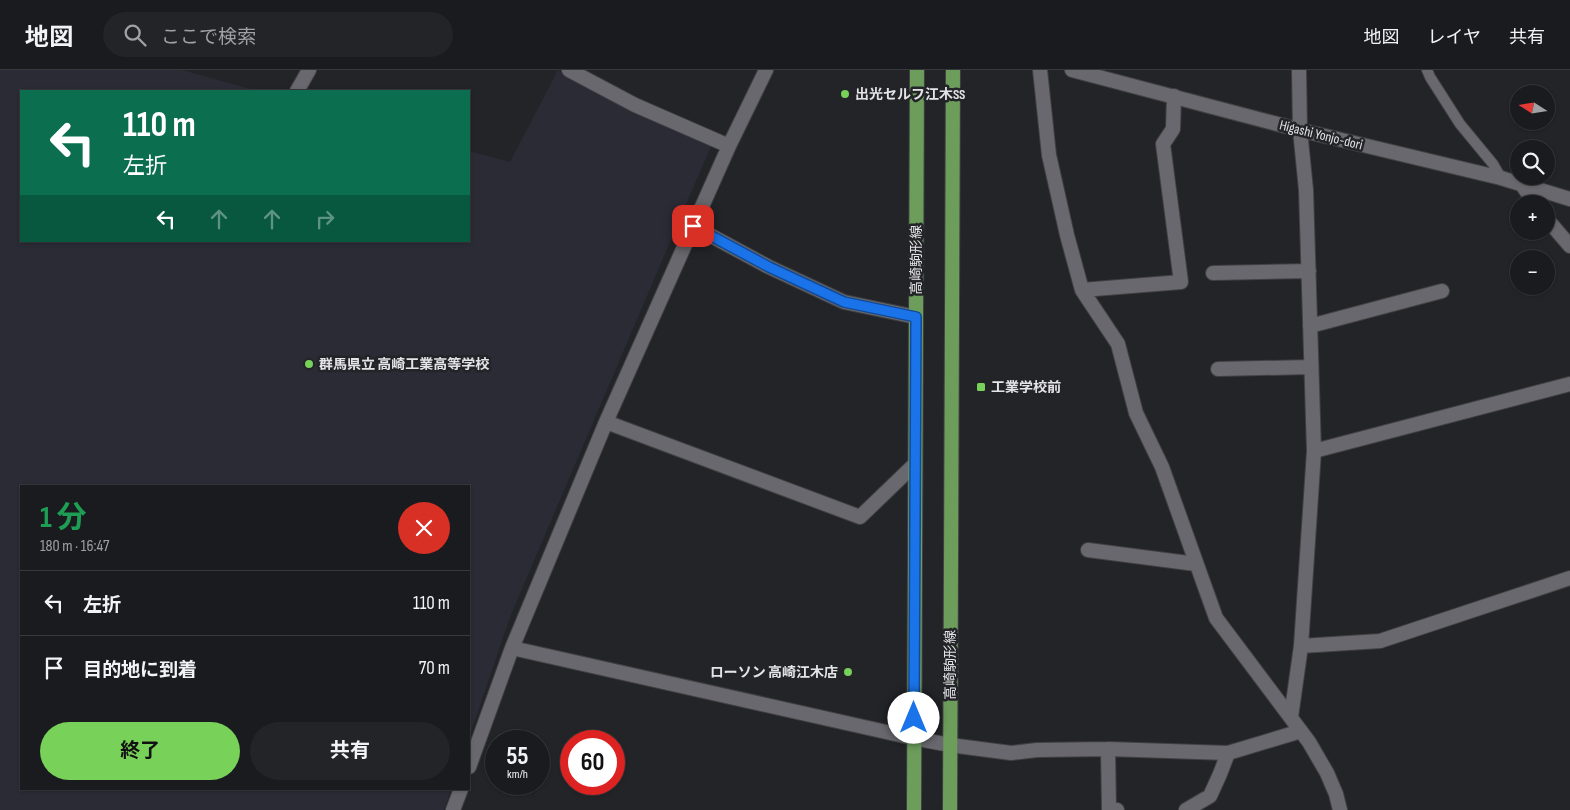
<!DOCTYPE html>
<html lang="ja">
<meta charset="utf-8">
<style>
body{margin:0;font-family:"Sofia Sans Condensed","Noto Sans JP",sans-serif;background:#232427;color:#f1f3f6;height:100vh;display:flex;flex-direction:column;font-size:19px;white-space:nowrap}
*{box-sizing:border-box;margin:0}
p{font-size:16px;color:#9fa1a4}
.icon{flex:none;width:28px;height:28px;fill:none;stroke:currentColor;stroke-width:2;stroke-linecap:round;stroke-linejoin:round}
.map{position:relative;flex:1;overflow:hidden}
.panel{position:absolute;left:20px;top:415px;width:450px;height:305px;display:flex;flex-direction:column;background:#1a1b1e;border-radius:0px;box-shadow:0 1px 4px #0004,0 0 0 1px #38393c}
.panel>*{flex:none}
.top-card{position:absolute;left:20px;top:20px;width:450px;height:152px;border-radius:0px;box-shadow:0 1px 4px #0004,0 0 0 1px #38393c;background:#0b6e4f;color:#fff;overflow:hidden}
.needle{width:32px;rotate:282deg}
.controls{position:absolute;left:1510px;top:15px;display:grid;gap:10px}
.controls a{display:grid;place-items:center;width:45px;height:45px;border-radius:50%;background:#1a1b1e;box-shadow:0 1px 4px #0004,0 0 0 1px #38393c;font-size:25px}
.speed{position:absolute;left:485px;top:660px;display:flex;gap:10px;font-size:25px;font-weight:700;text-align:center}
.speed>*{display:grid;place-content:center;width:65px;height:65px;border-radius:50%;background:#1a1b1e;box-shadow:0 1px 4px #0004,0 0 0 1px #38393c;line-height:1}
.speed small{font-size:12px;font-weight:400}
.speed .limit{border:8px solid #d22;background:#fff;color:#111}
.pin{position:absolute;display:grid;place-items:center;width:42px;height:42px;color:#fff;margin:-21px;border-radius:10px;box-shadow:0 2px 8px #0006}
.me{position:absolute;width:55px;margin:-28px;rotate:0deg;stroke-linejoin:round;filter:drop-shadow(0 0 4px #0008)}
.turn{display:flex;align-items:center;gap:18px;height:105px;padding:0 20px;font-size:22px}
.turn .icon{width:65px;height:65px;stroke-width:2.5}
.turn b{display:block;font-size:35px;line-height:42px}
.lanes{display:flex;align-items:center;height:48px;padding:0 20px;background:#0003;justify-content:center;gap:25px;direction:ltr}
.lanes .off{opacity:.35}
.round{display:grid;place-items:center;flex:none;width:52px;height:52px;border-radius:26px;background:#232427}
.overview{display:flex;align-items:center;justify-content:space-between;height:85px;padding:0 20px}
h1{font-size:30px;font-weight:700;line-height:38px;color:#1e9e55}
.cta{display:flex;gap:10px;margin-top:auto;padding:10px 20px}
.cta a{flex:1;height:58px;border-radius:30px;background:#78d158;color:#111;font-size:20px;font-weight:700;line-height:58px;text-align:center}
.cta a+a{background:#232427;color:#f1f3f6}
ul{padding:0;list-style:none}
li{display:flex;align-items:center;gap:15px;height:65px;padding:0 20px;border-top:1px solid #38393c}
li div{flex:1}
li b{display:block;font-size:19px}
li em{font-style:normal}
header{display:flex;align-items:center;gap:30px;box-sizing:border-box;height:70px;padding:0 25px;background:#1a1b1e;border-bottom:1px solid #38393c}
header strong{font-size:24px}
nav{display:flex;gap:28px;margin-inline-start:auto;font-size:18px}
.search{width:350px;height:45px;background:#232427;display:flex;align-items:center;gap:12px;box-sizing:border-box;padding:0 18px;border-radius:28px;color:#9fa1a4;font-size:19px}
.map>svg:first-child{display:block}
.built{fill:#2a2b35}
.lines{fill:none;stroke-linecap:round;stroke-linejoin:round}
.service-casing{stroke:#414144;stroke-width:12}
.minor-casing{stroke:#414144;stroke-width:16}
.tertiary-casing{stroke:#414144;stroke-width:16}
.primary-casing{stroke:#414144;stroke-width:16}
.service{stroke:#68686e;stroke-width:10}
.minor{stroke:#68686e;stroke-width:14}
.tertiary{stroke:#68686e;stroke-width:14}
.primary{stroke:#6c9d5b;stroke-width:14}
.route-casing{stroke:#114b97;stroke-width:12}
.route{stroke:#1a73e8;stroke-width:9}
.poi-dot{fill:#78d158;stroke:#232428;stroke-width:2}
.labels{text-anchor:middle;dominant-baseline:central;stroke-width:5;stroke-linejoin:round;paint-order:stroke}
.poi-label{font-size:14px;font-weight:bold;fill:#e4e4e7;stroke:#232428;text-anchor:start}
.street-label{font-size:14px;fill:#e4e4e7;stroke:#232428}
</style>
<header>
<strong>地図</strong>
<div class="search"><svg class="icon" aria-label="search" viewBox="0 0 24 24"><circle cx="10" cy="10" r="6"/><path d="M15 15l6 6"/></svg>ここで検索</div>
<nav><a>地図</a><a>レイヤ</a><a>共有</a></nav>
</header>
<div class="map">
<svg width="1570" height="740" viewBox="0 0 1570 740">
<rect width="100%" height="100%" fill="#232428"/>
<path class="built" d="M0,0H182L258,21H21V171H469V81L510,92L558,0L634,42L711,76L510,547L469,668V416H21V719H451L444,740H0Z"/>
<g class="lines">
<g class="service-casing">
<path id="service" d="M1427,0L1430,7L1460,54L1493,94L1501,108"/>
</g>
<g class="minor-casing">
<path id="minor" d="M569,0L635,35L729,76
M1040,0L1049,85L1067,165L1082,220L1118,274L1136,343L1162,397L1216,548L1309,672L1327,703L1336,724L1340,740
M297,21L309,0
M1523,116L1535,134
M1546,148L1570,176
M693,156L769,197L844,232L916,247
M1213,203L1309,201
M1082,220L1181,212L1163,74L1173,59L1174,26
M1310,256L1442,221
M1218,299L1311,297
M606,352L860,447L915,394
M1314,381L1570,314
M1088,480L1196,494
M1301,576L1380,571L1570,508
M512,578L913,668L950,675L1011,683L1037,680L1108,679L1228,683L1301,661
M1291,647L1301,576L1314,381L1306,120L1300,60L1299,0
M1108,679L1109,739L1117,740
M469,697L512,578L606,352L729,76L766,0
M453,740L461,719
M1186,740L1210,726L1220,704L1228,683"/>
</g>
<g class="tertiary-casing">
<path id="tertiary" d="M1072,0L1300,60L1501,108L1570,129"/>
</g>
<g class="primary-casing">
<path id="primary" d="M914,740L917,0
M950,740L953,0"/>
</g>
<use href="#service" class="service"/>
<use href="#minor" class="minor"/>
<use href="#tertiary" class="tertiary"/>
<use href="#primary" class="primary"/>
</g>
<g class="lines">
<g class="route-casing">
<path id="route" d="M693,156L769,197L844,232L916,247L914,648"/>
</g>
<use href="#route" class="route"/>
</g>
<g class="poi-dot">
<circle cx="845" cy="24" r="5"/>
<circle cx="309" cy="294" r="5"/>
<rect x="976" y="312" width="10" height="10" rx="2.5"/>
<circle cx="848" cy="602" r="5"/>
</g>
<g class="labels">
<g class="poi-label">
<text x="855" y="24">出光セルフ江木SS</text>
<text x="319" y="294">群馬県立 高崎工業高等学校</text>
<text x="991" y="317">工業学校前</text>
<text x="838" y="602" text-anchor="end">ローソン 高崎江木店</text>
</g>
<g class="street-label">
<text transform="translate(1321 65) rotate(14)">Higashi Yonjo-dori</text>
<text transform="translate(916 190) rotate(-90)">高崎駒形線</text>
<text transform="translate(950 595) rotate(-90)">高崎駒形線</text>
</g>
</g>
</svg>
<div class="controls">
<a><svg class="needle" viewBox="-14 -14 28 28"><path d="M0-13l5 13h-10z" fill="#e53935"/><path d="M0 13l5-13h-10z" fill="#9fa1a4"/></svg></a>
<a><svg class="icon" aria-label="search" viewBox="0 0 24 24"><circle cx="10" cy="10" r="6"/><path d="M15 15l6 6"/></svg></a>
<a>+</a>
<a>−</a>
</div>
<div class="speed"><div>55<small>km/h</small></div><div class="limit">60</div></div>
<div class="pin" style="left:693px;top:156px;background:#d93025"><svg class="icon" aria-label="arrive" viewBox="0 0 24 24"><path d="M6 21V4h12l-3 4 3 4H6"/></svg></div>
<svg class="me" style="left:914px;top:648px" viewBox="-20 -20 40 40"><circle r="19" fill="#fff"/><path d="M0-13L10 11 0 6-10 11z" fill="#1a73e8"/></svg>
<div class="top-card">
<div class="turn"><svg class="icon" aria-label="left" viewBox="0 0 24 24"><path d="M17 20v-9H6M10 6l-5 5 5 5"/></svg><div><b>110 m</b>左折</div></div>
<div class="lanes"><svg class="icon" aria-label="left" viewBox="0 0 24 24"><path d="M17 20v-9H6M10 6l-5 5 5 5"/></svg><svg class="icon off" aria-label="ahead" viewBox="0 0 24 24"><path d="M12 20V5M6 11l6-6 6 6"/></svg><svg class="icon off" aria-label="ahead" viewBox="0 0 24 24"><path d="M12 20V5M6 11l6-6 6 6"/></svg><svg class="icon off" aria-label="right" viewBox="0 0 24 24"><path d="M7 20v-9h11M14 6l5 5-5 5"/></svg></div>
</div>
<section class="panel">
<div class="overview"><div><h1>1 分</h1><p>180 m · 16:47</p></div><a class="round" style="background:#d93025;color:#fff"><svg class="icon" aria-label="close" viewBox="0 0 24 24"><path d="M6 6l12 12M18 6L6 18"/></svg></a></div>
<ul>
<li><svg class="icon" aria-label="left" viewBox="0 0 24 24"><path d="M17 20v-9H6M10 6l-5 5 5 5"/></svg><div><b>左折</b></div><em>110 m</em></li>
<li><svg class="icon" aria-label="arrive" viewBox="0 0 24 24"><path d="M6 21V4h12l-3 4 3 4H6"/></svg><div><b>目的地に到着</b></div><em>70 m</em></li>
</ul>
<div class="cta"><a>終了</a><a>共有</a></div>
</section>
</div>
